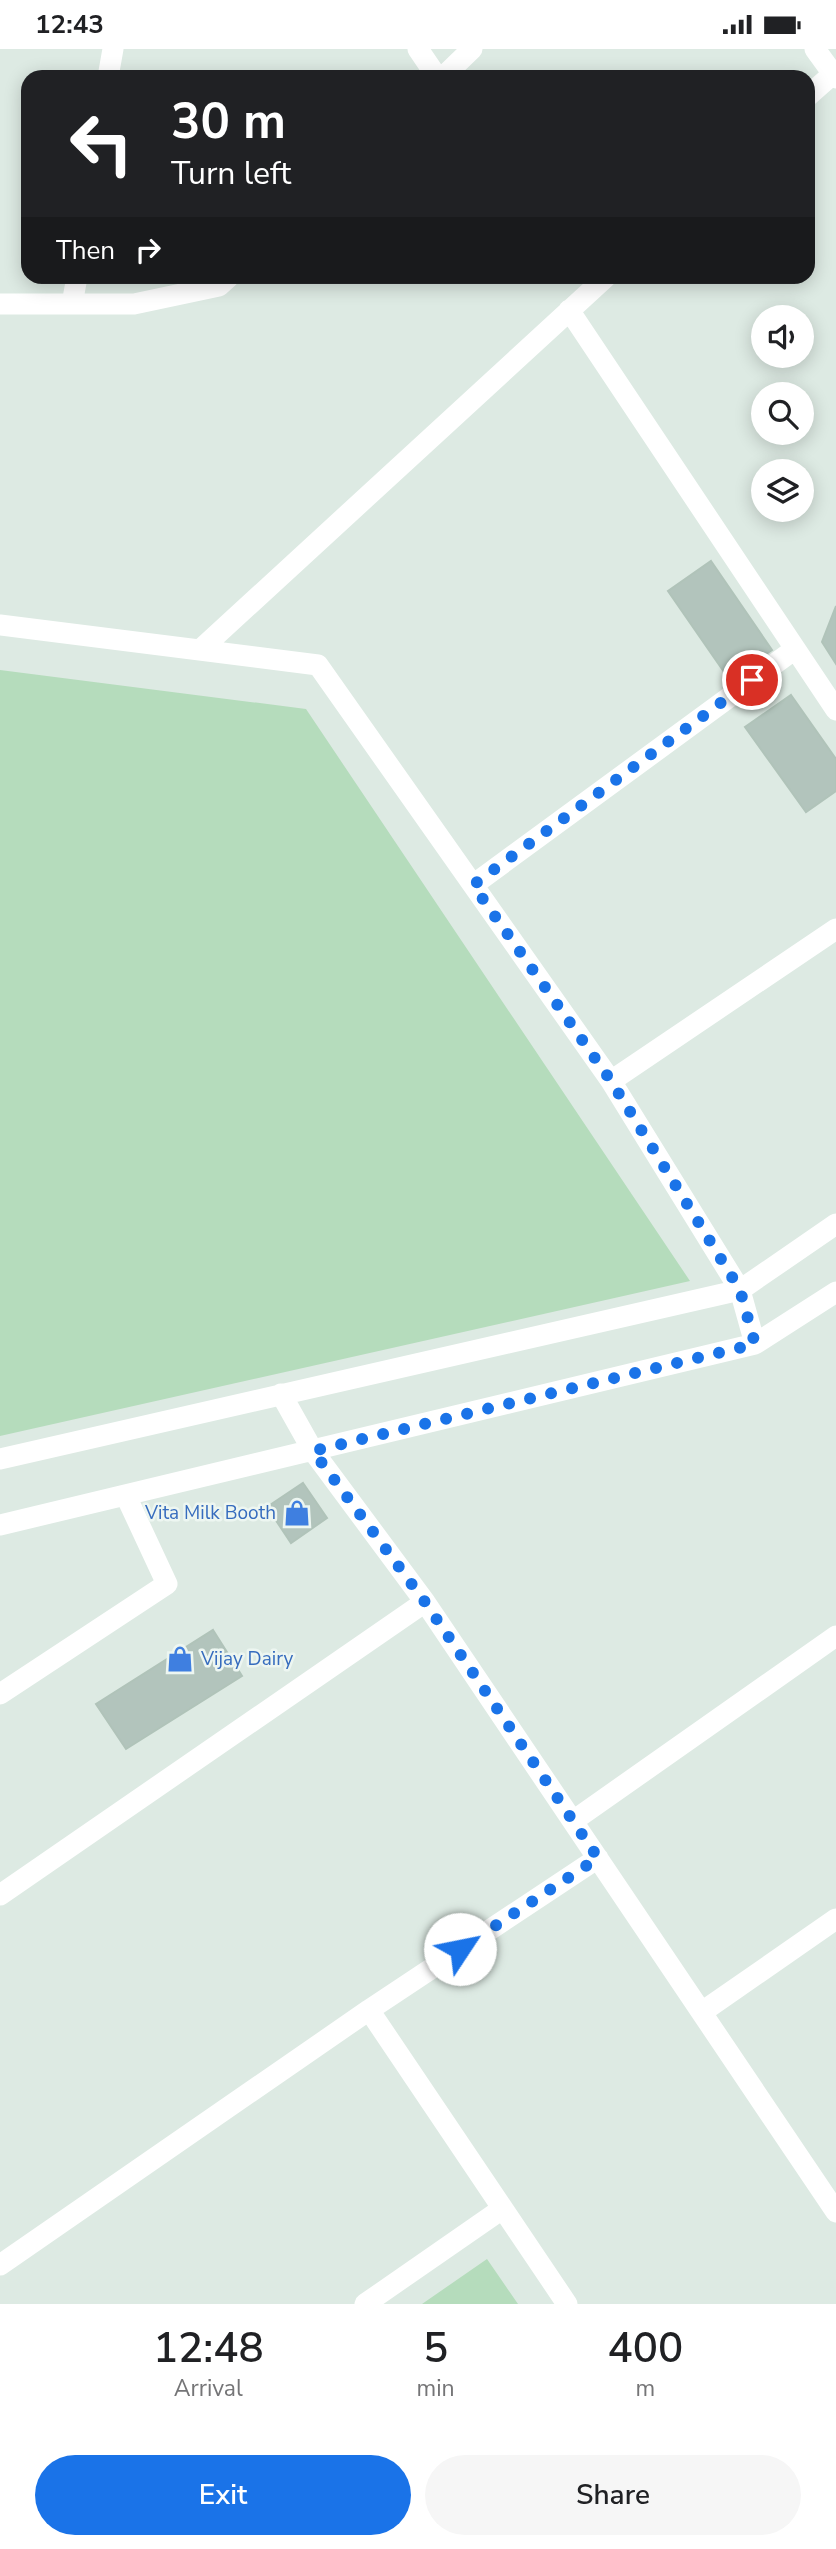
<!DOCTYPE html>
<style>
body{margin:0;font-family:"Nunito Sans",sans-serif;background:#f6f6f6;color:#202124;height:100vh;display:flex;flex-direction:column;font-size:26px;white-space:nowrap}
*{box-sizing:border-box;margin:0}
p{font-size:23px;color:#757577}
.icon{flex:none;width:38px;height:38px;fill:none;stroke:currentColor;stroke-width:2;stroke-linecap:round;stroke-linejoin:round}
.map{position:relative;height:2255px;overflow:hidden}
.details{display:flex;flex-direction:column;background:#fff;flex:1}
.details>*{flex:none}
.banner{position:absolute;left:21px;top:21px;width:794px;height:214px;border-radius:21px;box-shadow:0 4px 18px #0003;background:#202124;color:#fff;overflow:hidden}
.fabs{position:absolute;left:751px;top:256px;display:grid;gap:14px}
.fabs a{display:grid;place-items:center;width:63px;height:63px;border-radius:50%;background:#fff;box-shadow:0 4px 18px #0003;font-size:35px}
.pin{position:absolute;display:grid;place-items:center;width:60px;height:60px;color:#fff;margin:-30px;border:4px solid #fff;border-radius:50%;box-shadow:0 2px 7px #0007}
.me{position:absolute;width:77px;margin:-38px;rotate:56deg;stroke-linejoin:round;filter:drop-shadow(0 0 5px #0008)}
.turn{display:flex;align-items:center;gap:24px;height:147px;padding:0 35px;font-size:32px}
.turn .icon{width:91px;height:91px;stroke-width:2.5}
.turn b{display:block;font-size:49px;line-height:60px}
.then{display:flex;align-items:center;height:66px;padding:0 35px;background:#0003;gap:14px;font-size:26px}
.eta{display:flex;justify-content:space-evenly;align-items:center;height:119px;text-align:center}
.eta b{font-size:42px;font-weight:600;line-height:49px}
.cta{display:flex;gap:14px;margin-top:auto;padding:14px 35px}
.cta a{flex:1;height:80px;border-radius:42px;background:#1a73e8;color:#fff;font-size:28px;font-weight:600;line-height:80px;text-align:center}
.cta a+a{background:#f6f6f6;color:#202124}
.status{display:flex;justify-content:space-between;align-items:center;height:49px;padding:0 35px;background:#fff;direction:ltr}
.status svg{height:19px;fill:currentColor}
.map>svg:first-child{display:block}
.green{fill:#b5dcbc}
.building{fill:#b2c4bc;stroke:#b0c3b9;stroke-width:2}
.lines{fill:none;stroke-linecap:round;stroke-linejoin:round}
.minor{stroke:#fff;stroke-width:21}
.route{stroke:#1a73e8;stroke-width:12;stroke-dasharray:0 21.6}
.labels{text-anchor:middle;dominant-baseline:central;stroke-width:5;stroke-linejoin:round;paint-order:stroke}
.shop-label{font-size:19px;fill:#366cbe;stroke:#edf6f1;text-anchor:end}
</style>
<div class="status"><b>12:43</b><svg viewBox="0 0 49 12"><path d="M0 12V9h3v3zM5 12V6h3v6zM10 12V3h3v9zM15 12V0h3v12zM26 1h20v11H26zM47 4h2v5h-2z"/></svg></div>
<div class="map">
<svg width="836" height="2255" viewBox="0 0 836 2255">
<rect width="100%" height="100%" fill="#ddeae3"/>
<path class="green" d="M0,621L306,660L690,1232L0,1387Z
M487,2210L518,2255H422Z"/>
<path class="building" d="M711,512L772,601L729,630L668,542Z
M836,557V615L822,593Z
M791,646L836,710V742L806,763L745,678Z
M303,1434L327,1469L291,1494L267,1458Z
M213,1581L242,1627L126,1700L96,1655Z"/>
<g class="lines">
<path class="minor" d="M418,0L437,28
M815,0L836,29
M108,28L113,0
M443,28L472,0
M808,47L833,25
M0,255H134L219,237L229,228
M72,255L77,228
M569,261L836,661
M0,576L318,616L611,1032L740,1241L755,1295
M200,601L606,228
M473,836L795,600
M611,1032L836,880
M281,1345L313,1402L425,1553L836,2163
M0,1410L740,1241L836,1175
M0,1476L755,1295L836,1243
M0,1645L167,1535L126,1447
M573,1772L836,1587
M0,1846L425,1553
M702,1963L836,1870
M0,2216L369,1961
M365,2255L502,2160
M567,2255L369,1961L598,1809"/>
</g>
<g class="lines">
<path class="route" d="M460,1900L598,1809L425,1553L313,1402L755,1295L740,1241L697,1171L611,1032L473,836L752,631"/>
</g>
<defs>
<g id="shop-bare" transform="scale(2.1)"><path d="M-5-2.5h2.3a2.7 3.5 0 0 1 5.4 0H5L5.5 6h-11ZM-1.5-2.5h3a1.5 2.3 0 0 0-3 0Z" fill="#3f7fe0" stroke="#edf6f1" stroke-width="2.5" paint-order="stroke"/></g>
</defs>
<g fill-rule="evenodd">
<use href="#shop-bare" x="297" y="1464"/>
<use href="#shop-bare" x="180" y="1610"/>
</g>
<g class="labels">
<g class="shop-label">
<text x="276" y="1464">Vita Milk Booth</text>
<text x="201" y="1610" text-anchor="start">Vijay Dairy</text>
</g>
</g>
</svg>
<div class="fabs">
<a><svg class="icon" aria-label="sound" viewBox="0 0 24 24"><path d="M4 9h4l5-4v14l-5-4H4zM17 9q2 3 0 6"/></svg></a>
<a><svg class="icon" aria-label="search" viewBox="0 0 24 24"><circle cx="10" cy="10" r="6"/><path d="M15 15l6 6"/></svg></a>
<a><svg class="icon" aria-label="layers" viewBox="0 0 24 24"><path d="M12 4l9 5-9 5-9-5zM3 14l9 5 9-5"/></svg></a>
</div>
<div class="pin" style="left:752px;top:631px;background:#d93025"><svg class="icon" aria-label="arrive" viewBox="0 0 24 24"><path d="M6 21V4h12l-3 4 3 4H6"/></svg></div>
<svg class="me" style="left:460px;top:1900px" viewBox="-20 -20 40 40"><circle r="19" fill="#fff"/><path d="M0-13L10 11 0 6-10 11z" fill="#1a73e8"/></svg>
<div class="banner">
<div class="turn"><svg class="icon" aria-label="left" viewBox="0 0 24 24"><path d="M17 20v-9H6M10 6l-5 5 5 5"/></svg><div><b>30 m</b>Turn left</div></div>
<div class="then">Then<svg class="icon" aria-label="right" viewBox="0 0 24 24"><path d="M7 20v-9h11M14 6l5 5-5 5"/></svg></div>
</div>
</div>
<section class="details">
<div class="eta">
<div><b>12:48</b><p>Arrival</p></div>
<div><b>5</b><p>min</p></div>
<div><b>400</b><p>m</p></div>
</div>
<div class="cta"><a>Exit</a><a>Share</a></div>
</section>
